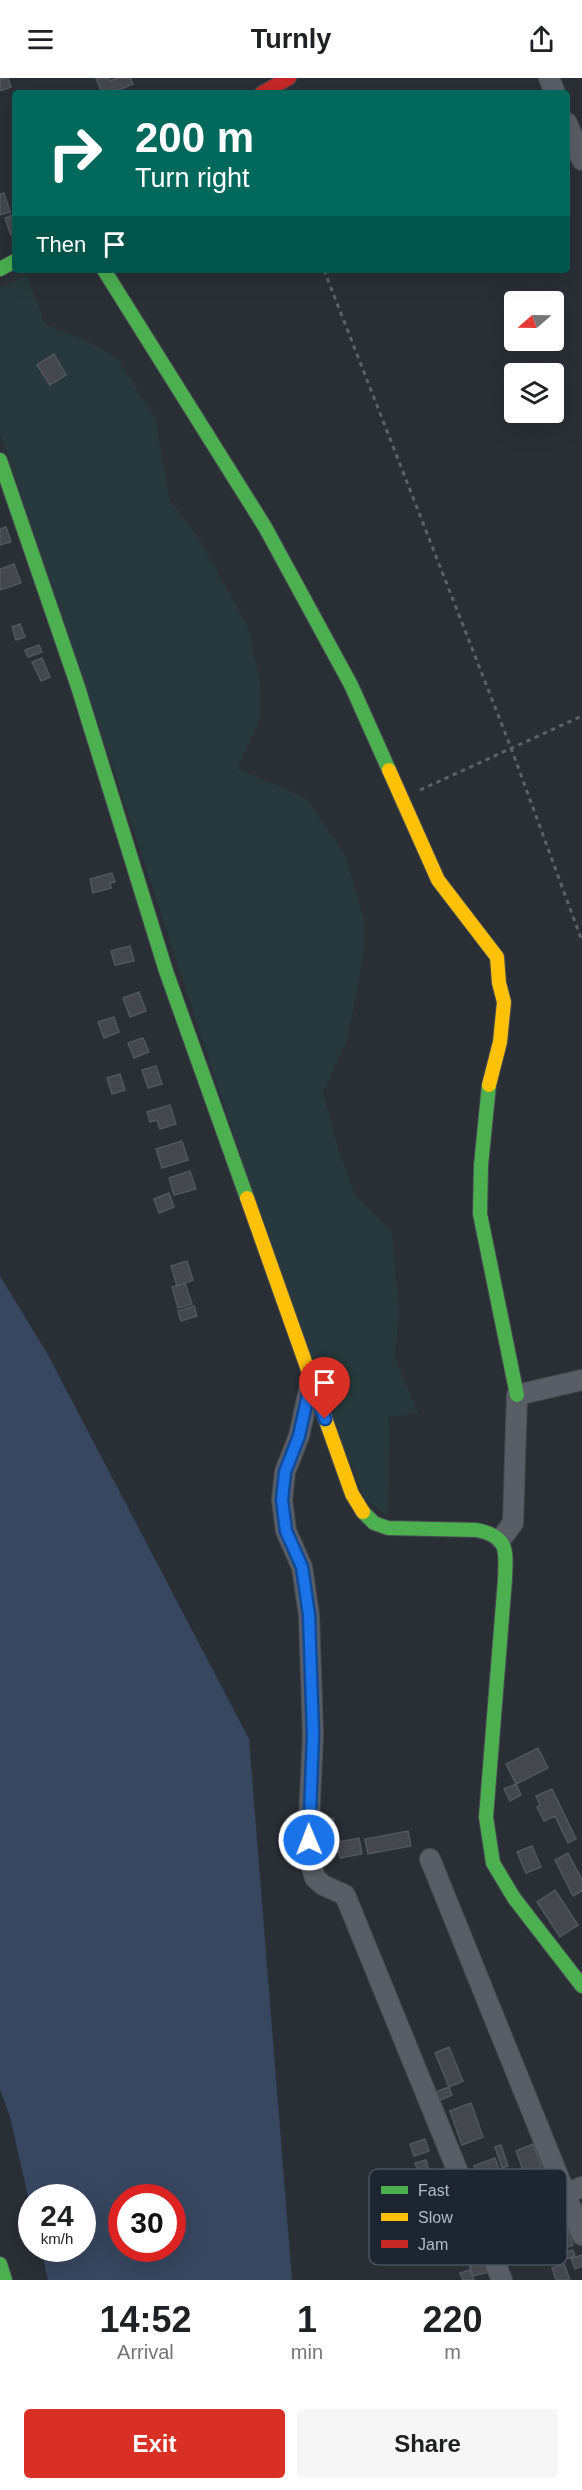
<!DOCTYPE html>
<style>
body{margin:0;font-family:Arial,sans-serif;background:#f6f6f6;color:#202124;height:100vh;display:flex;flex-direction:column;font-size:22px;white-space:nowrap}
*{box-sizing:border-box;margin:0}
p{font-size:20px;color:#757577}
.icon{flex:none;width:33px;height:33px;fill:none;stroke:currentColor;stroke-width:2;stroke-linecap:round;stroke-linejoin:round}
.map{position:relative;height:2202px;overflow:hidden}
.details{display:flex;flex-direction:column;background:#fff;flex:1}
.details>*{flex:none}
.hud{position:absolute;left:12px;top:12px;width:558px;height:183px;border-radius:6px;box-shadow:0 6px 24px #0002;background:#00695c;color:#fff;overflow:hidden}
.needle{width:39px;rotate:250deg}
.tools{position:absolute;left:504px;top:213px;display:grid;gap:12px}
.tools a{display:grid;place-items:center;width:60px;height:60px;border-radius:6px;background:#fff;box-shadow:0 6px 24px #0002;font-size:30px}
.speed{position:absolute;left:18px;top:2106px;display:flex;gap:12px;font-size:30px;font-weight:700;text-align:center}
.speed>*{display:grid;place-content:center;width:78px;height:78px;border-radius:50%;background:#fff;box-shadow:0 6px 24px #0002;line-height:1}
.speed small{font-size:15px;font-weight:400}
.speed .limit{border:9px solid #d22;background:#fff;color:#111}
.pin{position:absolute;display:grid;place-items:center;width:51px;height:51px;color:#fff;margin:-62px -26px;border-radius:50% 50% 50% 0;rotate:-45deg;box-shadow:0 0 6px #0007}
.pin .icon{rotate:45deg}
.me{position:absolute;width:66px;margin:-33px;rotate:359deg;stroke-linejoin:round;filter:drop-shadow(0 0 4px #0008)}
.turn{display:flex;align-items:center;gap:21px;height:126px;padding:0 24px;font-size:27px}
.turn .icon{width:78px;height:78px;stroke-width:2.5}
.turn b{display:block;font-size:42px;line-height:51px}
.then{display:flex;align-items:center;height:57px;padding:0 24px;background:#0003;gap:12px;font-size:22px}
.eta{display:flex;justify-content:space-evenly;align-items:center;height:102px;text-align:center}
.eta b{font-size:36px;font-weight:700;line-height:42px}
.cta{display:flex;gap:12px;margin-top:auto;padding:12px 24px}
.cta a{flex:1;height:69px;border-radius:6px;background:#d93025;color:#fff;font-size:24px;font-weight:700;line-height:69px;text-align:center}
.cta a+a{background:#f6f6f6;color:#202124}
header{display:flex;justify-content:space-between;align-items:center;height:78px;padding:0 24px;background:#fff;font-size:27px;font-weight:700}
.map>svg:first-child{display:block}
.green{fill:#27393c}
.water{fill:#37475f;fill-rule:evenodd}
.building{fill:#44484e;stroke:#52565e;stroke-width:1.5}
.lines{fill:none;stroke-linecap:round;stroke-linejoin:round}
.street-casing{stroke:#484b51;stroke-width:22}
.fast-casing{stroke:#484b51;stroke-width:16}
.slow-casing{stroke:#484b51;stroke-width:16}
.jam-casing{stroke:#484b51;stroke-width:16}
.path{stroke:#5d6268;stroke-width:3;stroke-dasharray:4.5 4.5;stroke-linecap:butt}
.street{stroke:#595d65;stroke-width:20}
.fast{stroke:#4caf50;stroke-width:14}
.slow{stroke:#ffc107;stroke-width:14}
.jam{stroke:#c62828;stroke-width:14}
.route-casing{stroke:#114b97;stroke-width:15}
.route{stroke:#1a73e8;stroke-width:10}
.key{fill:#1d2531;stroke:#4a525e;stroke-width:1.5}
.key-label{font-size:16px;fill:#b3bbc8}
</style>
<header><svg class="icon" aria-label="menu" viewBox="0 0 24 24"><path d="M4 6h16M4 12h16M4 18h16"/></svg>Turnly<svg class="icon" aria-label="share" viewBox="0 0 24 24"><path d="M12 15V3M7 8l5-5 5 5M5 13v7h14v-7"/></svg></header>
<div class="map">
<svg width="582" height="2202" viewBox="0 0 582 2202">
<rect width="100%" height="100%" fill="#2a2f36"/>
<path class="green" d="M27,197L45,246L86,263L117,280L155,339L169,421L198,459L249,551L260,606V642L237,690L307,721L345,777L364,841V872L348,960L323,1014L336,1064L355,1118L392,1154L399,1234L395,1280L418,1335L389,1339L388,1438L366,1423L308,1282L87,611L0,355V210Z"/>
<path class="water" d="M0,1198L48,1277L249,1661L292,2202H48L41,2171L82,2170V2120H32L31,2131L10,2039L0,2011ZM122,2120H172V2170H122Z"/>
<path class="building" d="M8,0L11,9L0,13V1Z
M96,0H109L110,3L117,0H130L133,6L111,15H102Z
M4,115L10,134L0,137V116Z
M15,136V156L11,157L5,140Z
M54,276L66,297L50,307L37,287Z
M6,449L11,464L0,467V451Z
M14,486L21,505L0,512V491Z
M20,546L25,559L16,562L12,549Z
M39,567L42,574L28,579L25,572Z
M42,580L50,599L41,603L32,584Z
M112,795L115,804L110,805L111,810L93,815L90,801Z
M130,868L134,883L115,887L111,873Z
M139,914L146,933L130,939L123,920Z
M114,939L119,954L104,960L98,944Z
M143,960L149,974L134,980L128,965Z
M156,988L162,1006L148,1010L142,992Z
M120,996L125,1012L112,1016L107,1000Z
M170,1027L176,1046L160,1051L157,1042L150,1044L147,1034Z
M182,1063L188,1082L162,1090L156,1071Z
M190,1093L196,1111L174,1117L169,1100Z
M169,1115L174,1129L159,1135L154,1121Z
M187,1183L193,1202L177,1208L171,1188Z
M185,1205L192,1226L178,1230L172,1209Z
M194,1228L197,1238L181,1243L178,1233Z
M538,1670L548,1690L516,1706L506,1686Z
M516,1706L521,1717L510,1723L504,1711Z
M552,1711L576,1761L568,1765L555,1738L544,1743L537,1729L540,1727L536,1718Z
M333,1740L337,1764L320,1767L316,1742Z
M408,1753L411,1768L368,1776L365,1761Z
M359,1760L362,1776L340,1780L337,1764Z
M532,1768L541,1789L526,1795L517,1774Z
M568,1775L582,1802V1813L573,1818L555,1782Z
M555,1812L578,1847L560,1859L537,1824Z
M449,1969L463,2003L449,2009L435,1975Z
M449,2009L452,2017L440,2022L436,2014Z
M471,2025L483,2059L462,2067L450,2033Z
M425,2061L429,2073L414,2078L410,2066Z
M533,2066L545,2099L528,2105L516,2073Z
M501,2067L508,2088L502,2090L495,2069Z
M495,2080L507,2114L487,2122L474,2088Z
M426,2082L429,2094L419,2097L415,2085Z
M563,2138L573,2167L556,2173L553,2164L557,2162L551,2143Z
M573,2172L575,2178L554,2185L552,2178Z
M582,2177V2188L575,2191L571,2181Z
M485,2181L489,2194L473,2198L469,2186Z
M564,2186L570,2202H556L552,2190Z
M470,2192L474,2202H463L460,2195Z"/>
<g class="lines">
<g class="street-casing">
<path id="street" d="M549,0L555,15
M567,45L582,82
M311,1303L299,1358L285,1394L282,1422L286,1453L302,1489L309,1537L313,1657L309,1741L310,1783L315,1800L323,1807L345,1817L502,2202
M501,1461L513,1445L517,1317L582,1302
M430,1781L582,2157
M480,2149L582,2109"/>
</g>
<g class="fast-casing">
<path id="fast" d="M0,191L15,183
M104,192L265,449L351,607L389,692
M0,382L78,609L166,893L247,1120
M489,1007L481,1087L480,1136L517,1317
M363,1434L374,1445L388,1450L477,1452C509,1459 506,1472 505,1501L486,1739L493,1785L514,1820L582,1908
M0,2186L5,2202"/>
</g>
<g class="slow-casing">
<path id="slow" d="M389,692L438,802L497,879L499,905L504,924L500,964L489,1007
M247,1120L352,1416L363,1434"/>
</g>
<g class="jam-casing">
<path id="jam" d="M262,15L289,0"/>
</g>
<path class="path" d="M324,192L511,670L582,863
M420,712L582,638"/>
<use href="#street" class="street"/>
<use href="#fast" class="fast"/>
<use href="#slow" class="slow"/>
<use href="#jam" class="jam"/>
</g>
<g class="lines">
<g class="route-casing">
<path id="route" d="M309,1762L313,1657L309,1537L302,1489L286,1453L282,1422L285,1394L299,1358L311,1303L325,1341"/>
</g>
<use href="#route" class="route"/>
</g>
<rect x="369" y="2091" width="198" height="96" rx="9" class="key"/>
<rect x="381" y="2108" width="27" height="8" fill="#4caf50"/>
<rect x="381" y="2135" width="27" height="8" fill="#ffc107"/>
<rect x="381" y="2162" width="27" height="8" fill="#c62828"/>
<g class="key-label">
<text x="418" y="2118">Fast</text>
<text x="418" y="2145">Slow</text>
<text x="418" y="2172">Jam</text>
</g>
</svg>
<div class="tools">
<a><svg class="needle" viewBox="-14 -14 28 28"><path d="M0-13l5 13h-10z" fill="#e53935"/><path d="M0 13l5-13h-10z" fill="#757577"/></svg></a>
<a><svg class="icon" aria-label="layers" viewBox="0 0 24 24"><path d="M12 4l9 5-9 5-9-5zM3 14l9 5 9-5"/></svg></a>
</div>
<div class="speed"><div>24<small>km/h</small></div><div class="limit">30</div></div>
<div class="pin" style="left:325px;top:1341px;background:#d93025"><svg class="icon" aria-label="arrive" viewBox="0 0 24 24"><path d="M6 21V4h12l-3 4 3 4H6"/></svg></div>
<svg class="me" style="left:309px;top:1762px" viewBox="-20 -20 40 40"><circle r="17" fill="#1a73e8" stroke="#fff" stroke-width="3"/><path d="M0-11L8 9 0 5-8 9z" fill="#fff"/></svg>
<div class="hud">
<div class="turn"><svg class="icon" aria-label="right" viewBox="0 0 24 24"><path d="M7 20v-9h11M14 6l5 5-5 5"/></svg><div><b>200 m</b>Turn right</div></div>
<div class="then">Then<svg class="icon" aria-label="arrive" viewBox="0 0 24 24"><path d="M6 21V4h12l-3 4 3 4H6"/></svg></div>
</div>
</div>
<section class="details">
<div class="eta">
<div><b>14:52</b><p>Arrival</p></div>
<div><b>1</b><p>min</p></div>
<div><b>220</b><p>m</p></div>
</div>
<div class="cta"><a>Exit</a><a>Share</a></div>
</section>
